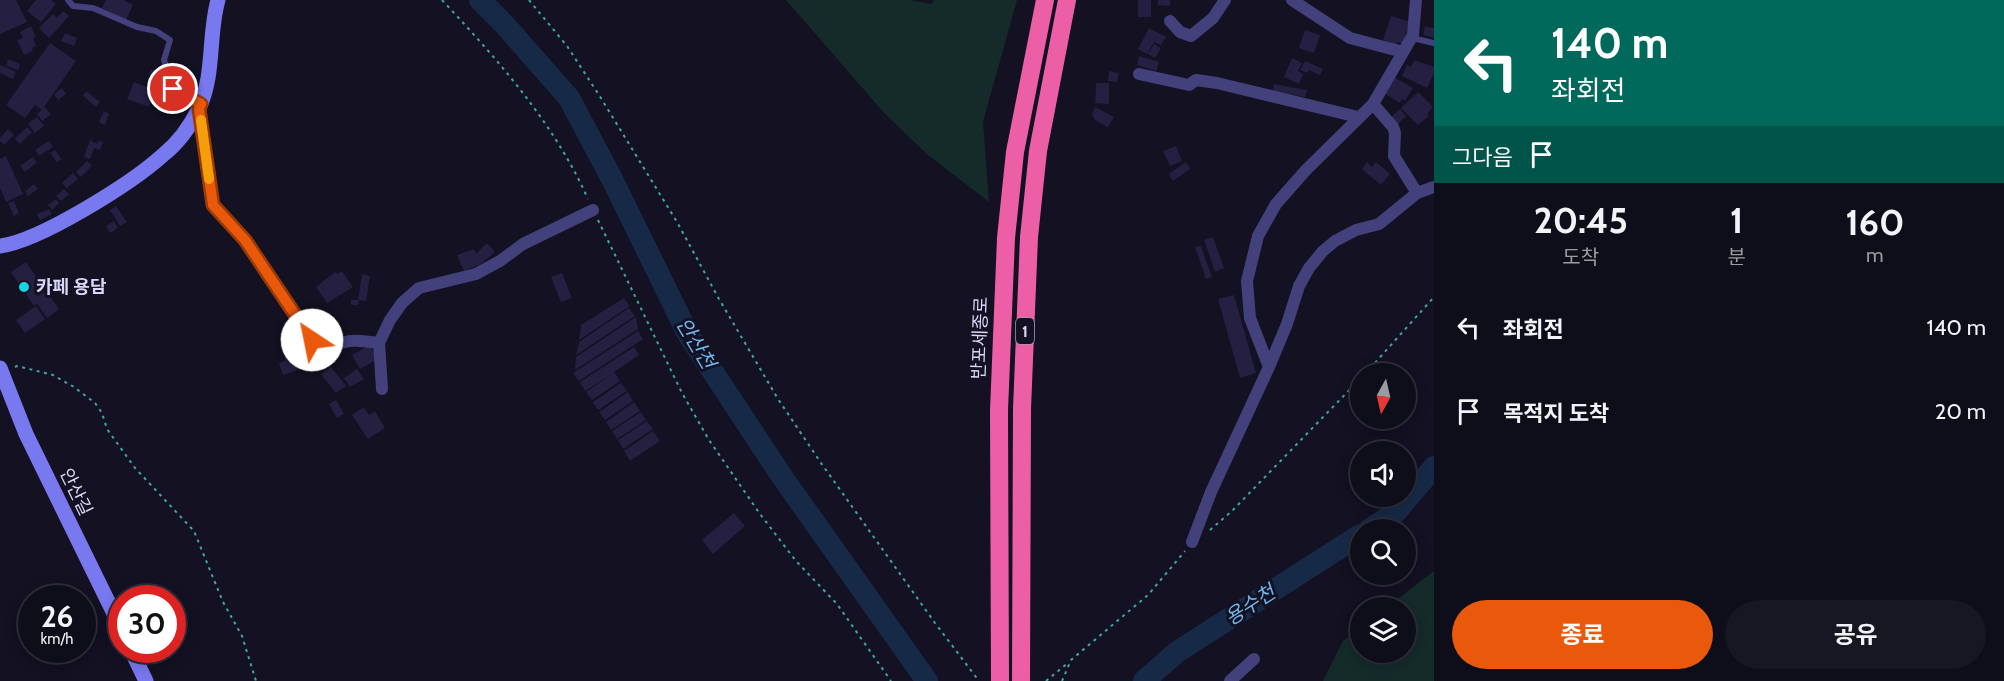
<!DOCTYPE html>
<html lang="ko">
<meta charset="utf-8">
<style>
body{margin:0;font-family:Cabin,"Noto Sans KR",sans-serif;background:#171623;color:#f1f3f6;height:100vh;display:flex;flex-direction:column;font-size:22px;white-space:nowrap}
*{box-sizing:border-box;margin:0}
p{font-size:20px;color:#9b9ca2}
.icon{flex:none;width:33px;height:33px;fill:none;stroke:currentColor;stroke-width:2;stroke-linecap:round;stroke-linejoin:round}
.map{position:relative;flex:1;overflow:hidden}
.drawer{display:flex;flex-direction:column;background:#0e0d1a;width:570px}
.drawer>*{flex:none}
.banner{background:#00695c;color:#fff;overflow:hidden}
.needle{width:39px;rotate:188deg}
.controls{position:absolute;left:1350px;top:363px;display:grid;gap:12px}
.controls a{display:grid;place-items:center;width:66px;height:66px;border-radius:50%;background:#0e0d1a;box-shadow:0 3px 15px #0003,0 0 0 2px #2e2d39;font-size:30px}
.speed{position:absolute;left:18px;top:585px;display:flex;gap:12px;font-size:30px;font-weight:700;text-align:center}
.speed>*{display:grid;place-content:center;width:78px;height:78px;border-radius:50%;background:#0e0d1a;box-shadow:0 3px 15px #0003,0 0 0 2px #2e2d39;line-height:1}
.speed small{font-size:15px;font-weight:400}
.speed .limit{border:9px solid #d22;background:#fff;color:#111}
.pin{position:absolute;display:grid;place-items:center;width:51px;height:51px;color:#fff;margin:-26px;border:3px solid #fff;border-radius:50%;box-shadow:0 2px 6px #0007}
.me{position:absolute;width:66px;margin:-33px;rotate:326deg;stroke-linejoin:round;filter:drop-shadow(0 0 4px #0008)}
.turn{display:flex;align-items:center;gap:21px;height:126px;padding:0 18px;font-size:27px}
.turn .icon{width:78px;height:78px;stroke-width:2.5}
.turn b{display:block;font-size:42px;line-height:51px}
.then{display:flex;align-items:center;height:57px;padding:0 18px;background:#0003;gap:12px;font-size:22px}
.eta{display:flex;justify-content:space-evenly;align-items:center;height:102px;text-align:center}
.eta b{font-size:36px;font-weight:700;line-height:42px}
.primary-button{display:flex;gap:12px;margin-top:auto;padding:12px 18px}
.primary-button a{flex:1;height:69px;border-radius:36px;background:#ea580c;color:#fff;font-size:24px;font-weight:700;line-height:69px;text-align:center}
.primary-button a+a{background:#171623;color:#f1f3f6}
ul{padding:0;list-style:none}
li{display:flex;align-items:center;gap:18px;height:84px;padding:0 18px}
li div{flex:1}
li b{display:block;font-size:22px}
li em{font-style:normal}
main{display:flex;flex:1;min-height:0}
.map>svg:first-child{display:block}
.green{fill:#142b2a}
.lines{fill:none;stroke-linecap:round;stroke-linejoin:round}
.river{stroke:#162a47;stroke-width:22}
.building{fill:#251f41}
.path{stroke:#3da89f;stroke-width:2;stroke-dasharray:3 4.5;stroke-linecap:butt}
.lane{stroke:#42417c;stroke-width:6}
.street{stroke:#42417c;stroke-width:12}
.secondary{stroke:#7878ef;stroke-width:15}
.highway{stroke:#ec5fa6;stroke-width:18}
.route-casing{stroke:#983908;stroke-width:15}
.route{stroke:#ea580c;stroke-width:10}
.slow{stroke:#f59e0b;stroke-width:10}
.poi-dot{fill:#1ad3e2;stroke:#131122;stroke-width:2}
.labels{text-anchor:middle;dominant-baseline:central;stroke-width:6;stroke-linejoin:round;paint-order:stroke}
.shield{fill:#131122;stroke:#9e9bb9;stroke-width:1.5}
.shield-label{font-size:16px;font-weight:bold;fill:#d9d6fa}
.poi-label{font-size:18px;font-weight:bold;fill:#d9d6fa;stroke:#131122;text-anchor:start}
.street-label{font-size:18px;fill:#d9d6fa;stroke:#131122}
.water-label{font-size:20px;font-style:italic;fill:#70b7ee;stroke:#131122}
</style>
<main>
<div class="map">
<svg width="1434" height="681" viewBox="0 0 1434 681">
<rect width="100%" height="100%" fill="#131122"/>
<path class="green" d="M786,0H910L932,4L933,0H1017L983,122L989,202L928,155L885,114Z
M1434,571V681H1323L1343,641L1360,628V652H1406V608L1387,607Z"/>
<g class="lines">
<path class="river" d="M480,0L504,24L569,98L612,179L688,334L783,478L927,681
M1369,530L1396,512L1434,467
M1144,681L1177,652L1360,535"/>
</g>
<path class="building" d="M0,0H16L27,22L0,34Z
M36,0H51L56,4L41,22L27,11Z
M106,0H123L133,5L126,20L102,8Z
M1138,0H1151V17H1138Z
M1158,0H1170V6L1158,5Z
M63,11L69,16L49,38L39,28L53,14L57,18Z
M1391,16L1410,22L1403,44L1397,42L1396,45L1383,40Z
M31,26L36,37L33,38L36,46L32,48L33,51L24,55L17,40L23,38L20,32Z
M1425,26L1434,28V38L1423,35Z
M1149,28L1166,37L1161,45L1154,42L1147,54L1138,49Z
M1305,30L1320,35L1314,53L1299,48Z
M65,33L77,38L74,46L61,41Z
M50,43L76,61L42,110L35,105L25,118L6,105Z
M1154,44L1161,48L1155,58L1148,54Z
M1139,56L1159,62L1156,71L1137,65Z
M1292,58L1302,63L1298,71L1303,74L1299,84L1284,77Z
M8,59L20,64L18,70L6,66Z
M1414,60L1434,67V73L1427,88L1402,76L1407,65L1411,67Z
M1305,61L1323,69L1320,75L1309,70L1307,73L1300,70Z
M0,65L16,72L13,79L0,73Z
M151,69L162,74L159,80L149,75Z
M1109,71L1119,73L1117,82L1108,81Z
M1394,77L1413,88L1405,101L1402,99L1400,103L1384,93Z
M134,82L155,90L149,107L127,99Z
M1096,83H1109V104L1095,103Z
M1274,84L1307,90L1305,97L1273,91Z
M62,88L66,94L58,100L54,94Z
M86,91L100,102L96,107L83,96Z
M1418,92L1433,107L1427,114L1429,116L1418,125L1401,108Z
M45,107L51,114L42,121L37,114Z
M1095,107L1114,117L1108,127L1095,120L1092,114Z
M1400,109L1406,116L1397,125L1390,118Z
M104,111L109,114L105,125L99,122Z
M37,117L44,126L35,133L28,124Z
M27,127L32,132L20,144L15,139Z
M8,129L14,135L4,145L0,141V138Z
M90,140L97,144L98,141L103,142L100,150L94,148L90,159L84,157Z
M49,141L53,147L39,156L35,150Z
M1176,146L1182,161L1170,166L1163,151Z
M55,150L62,159L57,162L50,153Z
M6,156L23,194L6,202L0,188V159Z
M33,157L37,162L25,172L20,166Z
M87,161L92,166L81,177L76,172Z
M1186,162L1190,169L1173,181L1169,174Z
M1367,162L1372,167L1376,162L1390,174L1381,185L1362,169Z
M73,173L78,179L67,188L62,183Z
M34,184L38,189L28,196L25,191Z
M64,189L69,194L61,201L56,196Z
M56,199L59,203L52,210L48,205Z
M14,201L19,213L14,216L8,203Z
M116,206L127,222L120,226L110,210Z
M49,209L52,214L40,220L37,214Z
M114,221L118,228L110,233L106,226Z
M1213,237L1224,268L1215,272L1204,240Z
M487,243L495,252L481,264L464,271L457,255L474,249L476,254Z
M1201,246L1212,277L1206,279L1195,247Z
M26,262L59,309L47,318L37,304L34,306L11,272Z
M342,271L353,287L327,303L316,287L335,272L337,274Z
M562,273L572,298L561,302L551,277Z
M362,274L370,276L366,301L359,300L358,305H351V300H358Z
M1234,295L1256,373L1240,378L1218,299Z
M624,298L630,306L579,340L581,325Z
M36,306L45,319L25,333L16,320Z
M629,308L635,316L576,355L579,342Z
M636,317L638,329L575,370L576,357Z
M326,319L340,334L325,345L313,332Z
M638,331L643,339L579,381L573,373Z
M370,345L378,359L360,369L352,355Z
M634,347L639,355L614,372L620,381L592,400L586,392L612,374L585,391L580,382Z
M303,351L308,366L283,375L279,363L286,360L285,357Z
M331,367L346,386L336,393L321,374Z
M357,369L364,379L350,387L344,378Z
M621,383L627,391L598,410L593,402Z
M628,392L633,401L605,420L599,412Z
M336,400L344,414L337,418L329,404Z
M634,402L640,411L611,430L606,422Z
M364,407L369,415L375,411L385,428L368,439L352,415Z
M641,412L646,420L617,439L612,431Z
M647,421L653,429L623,449L618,440Z
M653,431L660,441L630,461L624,451Z
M734,513L745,526L713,554L702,540Z"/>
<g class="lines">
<path class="path" d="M442,0C498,60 554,123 588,199
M529,0L567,46L599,95L677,222L719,299L778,399L821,463L935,623L979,681
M598,220L682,393L709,440L760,514L796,561L837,604L891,681
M15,367L17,366L53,375L74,387L95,403L102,413L107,429L135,468L194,531L223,602L242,636L256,681
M1365,374L1434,297
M1210,530L1232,511L1360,379
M1046,681L1069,662
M1062,681L1071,660L1148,595L1185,551"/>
<path class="lane" d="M68,0L73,6L93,8L137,27L156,31L170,40L164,60L173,89L200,103
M1412,38L1434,43"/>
<path class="street" d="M1292,0L1350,38L1403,52
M1170,21L1180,32L1191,36L1213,18L1225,0
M1139,74L1189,85L1196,80L1217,83L1358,117
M1373,104L1393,127L1395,133L1394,156L1417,193
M199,109L213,205L245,240L312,340L325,353C344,337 356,340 379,343L390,320L402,303L419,288L476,274L500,261L523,244L593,210
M379,343L382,389
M1269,367L1287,324L1299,286L1309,268L1323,251L1335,241L1356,230L1379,224L1417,193L1434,187
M1192,542L1211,492L1269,367L1250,318L1247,281L1258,236L1276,204L1306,170L1373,104L1413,35L1416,0
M1230,681L1254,659"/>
<path class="secondary" d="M0,246C40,241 132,183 163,155C178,143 191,125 199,108C215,74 208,35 218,0
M0,368L26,434L122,630
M131,650L146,681"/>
<path class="highway" d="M1000,681L999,411L1006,238L1015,152L1045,0
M1021,681L1022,409L1029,237L1038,151L1067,0"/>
</g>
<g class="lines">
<g class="route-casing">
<path id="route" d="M173,89L201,104L199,109L213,205L245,240L312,340"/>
</g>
<use href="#route" class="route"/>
<path class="slow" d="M201,120L209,179"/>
</g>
<circle class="poi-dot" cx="24" cy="287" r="6"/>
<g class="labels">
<rect class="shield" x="1016" y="318" width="18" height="26" rx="4.5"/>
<g class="shield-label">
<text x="1025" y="331">1</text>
</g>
<g class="poi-label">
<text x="36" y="287">카페 용담</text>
</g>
<g class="street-label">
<text transform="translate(980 338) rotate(-88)">반포세종로</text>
<text transform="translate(76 492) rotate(64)">안산길</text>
</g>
<g class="water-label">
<text transform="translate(696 343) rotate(59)">안산천</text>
<text transform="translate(1250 605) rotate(-33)">용수천</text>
</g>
</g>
</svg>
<div class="controls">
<a><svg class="needle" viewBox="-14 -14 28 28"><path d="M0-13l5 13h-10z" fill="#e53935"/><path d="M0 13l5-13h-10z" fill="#9b9ca2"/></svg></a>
<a><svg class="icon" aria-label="sound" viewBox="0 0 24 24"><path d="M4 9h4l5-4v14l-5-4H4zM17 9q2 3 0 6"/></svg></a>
<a><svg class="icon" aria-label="search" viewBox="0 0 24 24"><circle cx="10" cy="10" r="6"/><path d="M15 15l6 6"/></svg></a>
<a><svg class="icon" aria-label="layers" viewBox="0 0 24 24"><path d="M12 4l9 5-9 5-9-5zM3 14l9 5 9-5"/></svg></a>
</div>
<div class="speed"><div>26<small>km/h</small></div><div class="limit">30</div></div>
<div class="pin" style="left:173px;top:89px;background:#d93025"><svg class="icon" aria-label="arrive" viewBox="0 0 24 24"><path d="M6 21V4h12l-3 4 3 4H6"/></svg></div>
<svg class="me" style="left:312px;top:340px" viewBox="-20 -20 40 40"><circle r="19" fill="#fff"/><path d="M0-13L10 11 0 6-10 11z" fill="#ea580c"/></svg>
</div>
<section class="drawer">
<div class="banner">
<div class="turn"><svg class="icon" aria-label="left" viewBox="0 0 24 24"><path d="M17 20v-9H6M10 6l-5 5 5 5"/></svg><div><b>140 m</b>좌회전</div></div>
<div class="then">그다음<svg class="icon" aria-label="arrive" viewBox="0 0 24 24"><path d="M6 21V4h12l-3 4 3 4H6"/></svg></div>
</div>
<div class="eta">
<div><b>20:45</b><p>도착</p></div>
<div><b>1</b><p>분</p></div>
<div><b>160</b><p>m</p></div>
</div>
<ul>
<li><svg class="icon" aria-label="left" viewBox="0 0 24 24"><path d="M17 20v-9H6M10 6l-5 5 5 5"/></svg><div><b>좌회전</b></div><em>140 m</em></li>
<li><svg class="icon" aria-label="arrive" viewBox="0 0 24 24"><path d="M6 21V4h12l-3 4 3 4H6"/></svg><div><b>목적지 도착</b></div><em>20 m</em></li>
</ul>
<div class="primary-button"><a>종료</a><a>공유</a></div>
</section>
</main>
